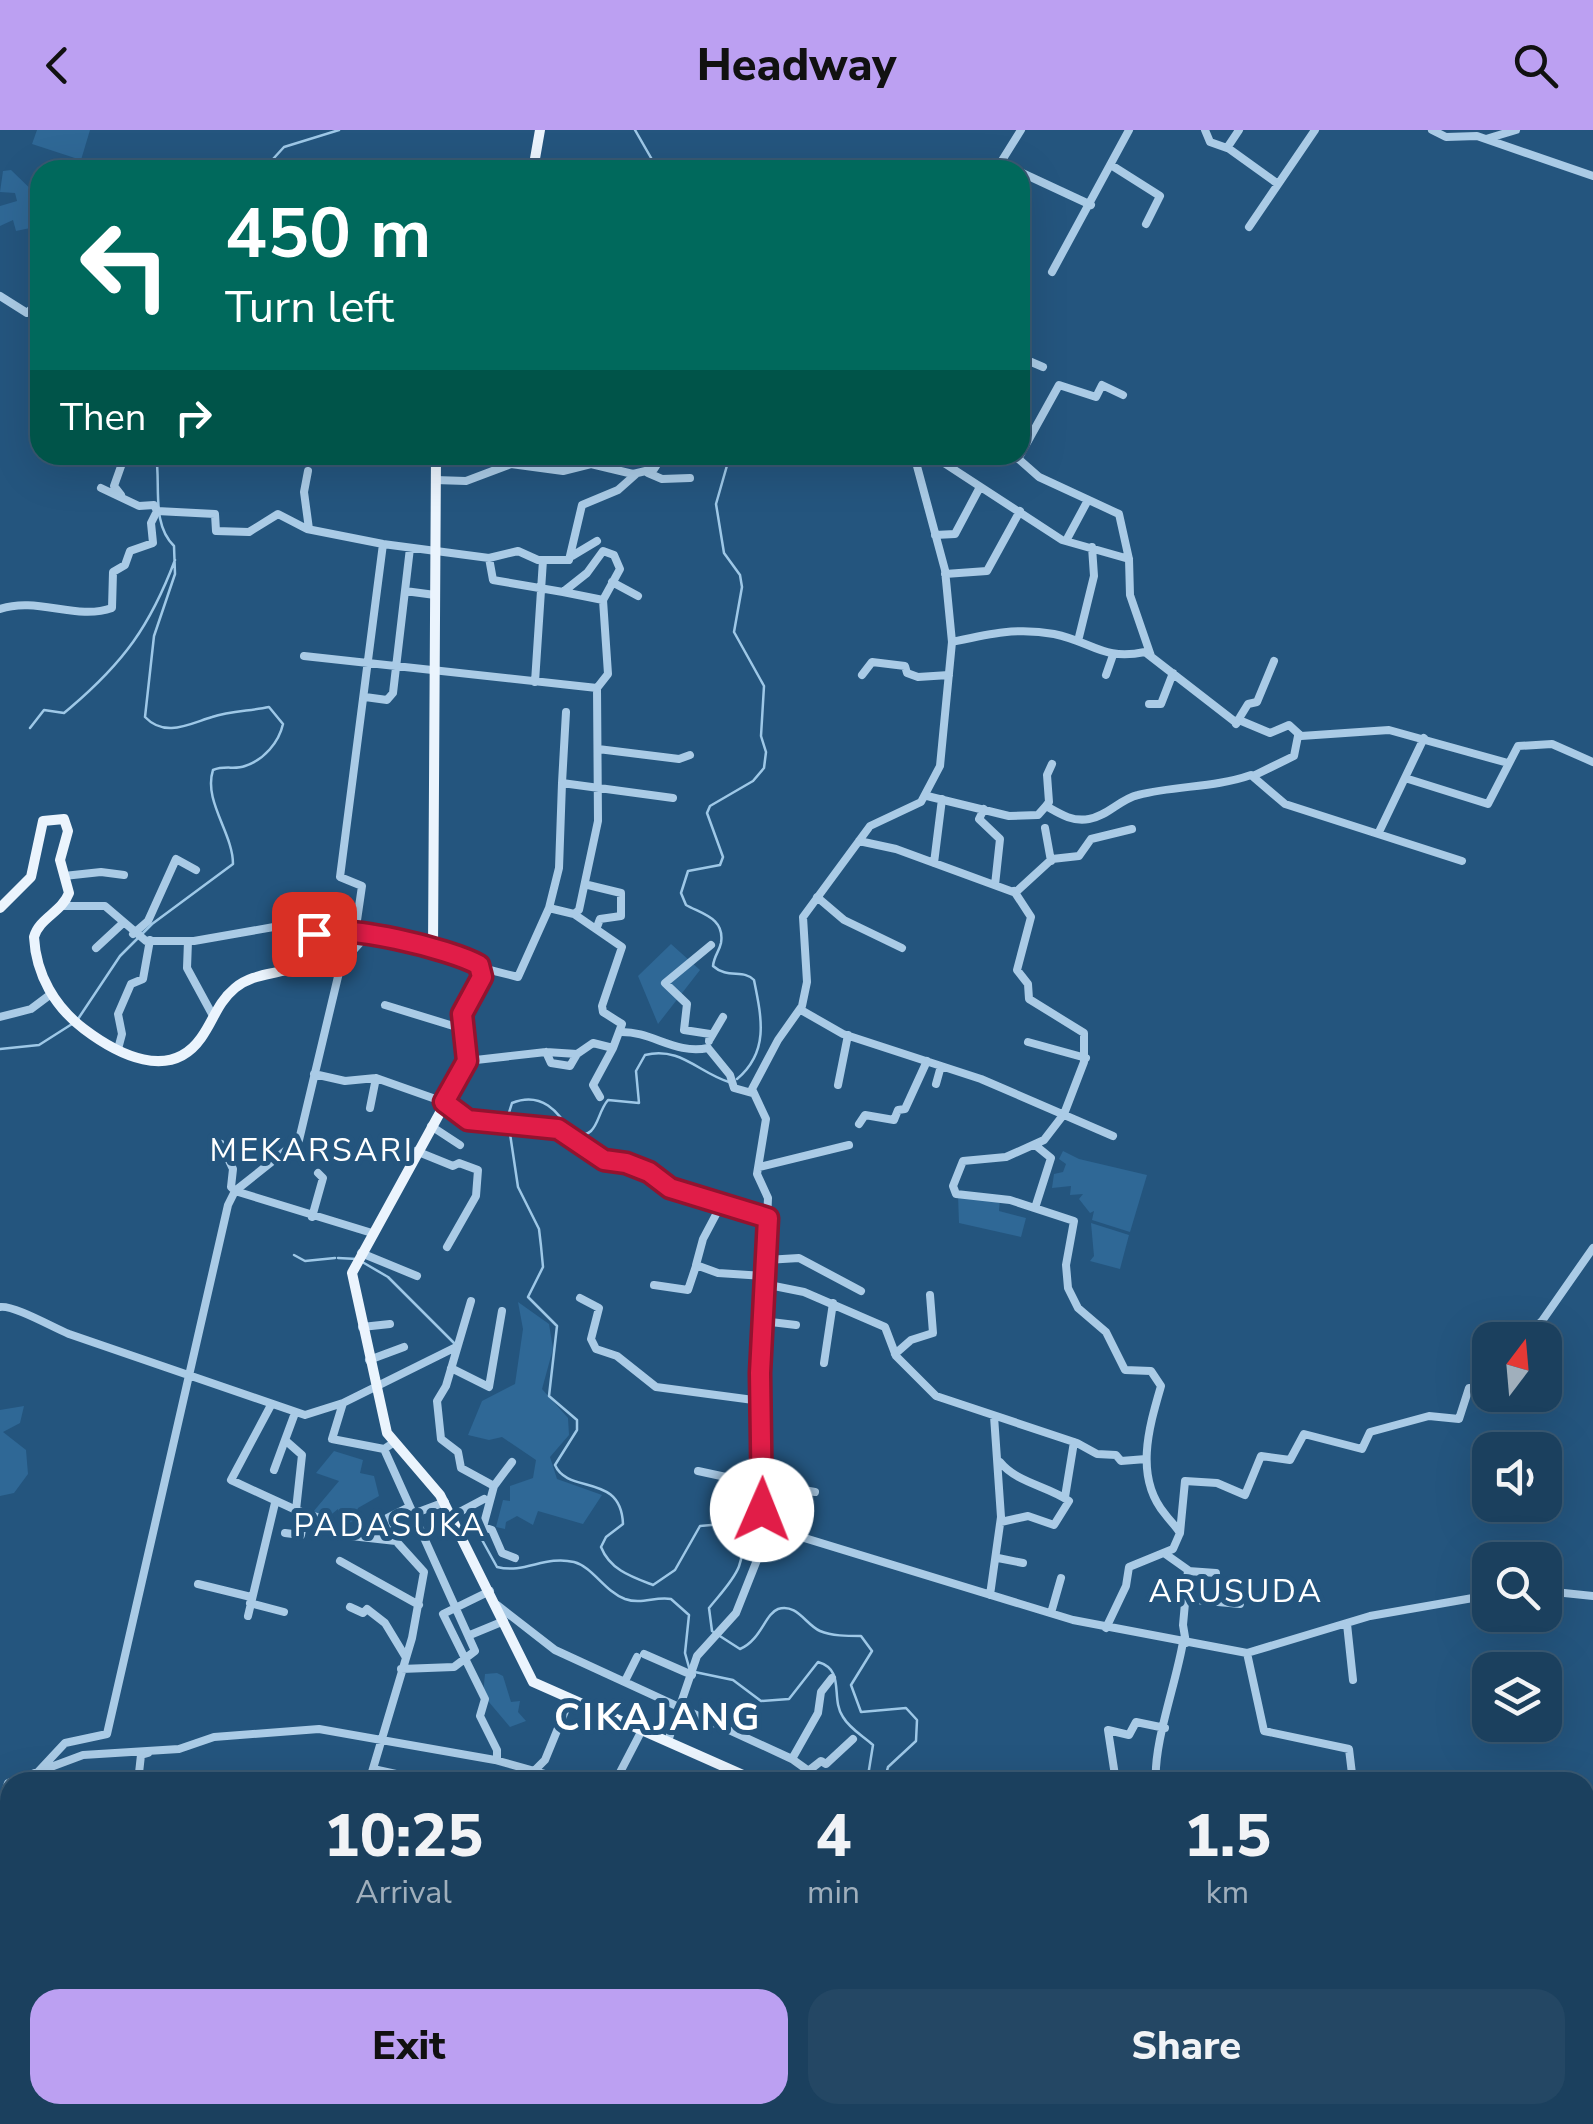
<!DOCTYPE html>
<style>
body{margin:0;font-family:"Nunito Sans",sans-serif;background:#244764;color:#f1f3f6;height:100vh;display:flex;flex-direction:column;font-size:38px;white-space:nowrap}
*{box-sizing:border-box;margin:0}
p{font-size:32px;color:#a0afbc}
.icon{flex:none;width:55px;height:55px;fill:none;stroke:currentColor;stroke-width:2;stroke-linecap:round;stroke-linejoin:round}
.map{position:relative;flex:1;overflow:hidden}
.drawer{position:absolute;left:0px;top:1642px;width:1595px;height:352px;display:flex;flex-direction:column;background:#1b405e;border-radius:30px 30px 0 0;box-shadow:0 10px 40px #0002,0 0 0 2px #395973}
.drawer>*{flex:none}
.banner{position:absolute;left:30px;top:30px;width:1000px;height:305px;border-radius:30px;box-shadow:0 10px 40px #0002,0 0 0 2px #395973;background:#00695c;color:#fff;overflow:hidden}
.needle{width:65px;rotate:16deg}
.tools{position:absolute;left:1472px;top:1192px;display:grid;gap:20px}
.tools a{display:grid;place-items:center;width:90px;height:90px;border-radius:20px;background:#1b405e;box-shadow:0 10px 40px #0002,0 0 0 2px #395973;font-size:50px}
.pin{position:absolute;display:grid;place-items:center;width:85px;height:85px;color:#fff;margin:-42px;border-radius:20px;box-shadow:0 5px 15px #0006}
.me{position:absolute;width:110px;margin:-55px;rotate:1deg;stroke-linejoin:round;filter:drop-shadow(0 0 8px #0008)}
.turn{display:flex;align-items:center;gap:35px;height:210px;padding:0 30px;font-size:45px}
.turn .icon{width:130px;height:130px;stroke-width:2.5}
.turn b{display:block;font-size:70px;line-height:85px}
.then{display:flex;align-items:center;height:95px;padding:0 30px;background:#0003;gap:20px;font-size:38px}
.eta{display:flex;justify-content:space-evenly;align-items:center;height:170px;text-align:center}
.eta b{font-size:60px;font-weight:800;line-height:70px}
.button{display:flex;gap:20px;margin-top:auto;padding:20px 30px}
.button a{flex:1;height:115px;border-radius:30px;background:#bca0f2;color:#111;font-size:40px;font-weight:800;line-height:115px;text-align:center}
.button a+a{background:#244764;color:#f1f3f6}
header{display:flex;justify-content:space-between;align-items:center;height:130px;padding:0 30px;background:#bca0f2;color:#111;font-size:45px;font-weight:800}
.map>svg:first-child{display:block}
.green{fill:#2f6896}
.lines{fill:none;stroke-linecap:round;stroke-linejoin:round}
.stream{stroke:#9ec8e7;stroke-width:2.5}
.minor{stroke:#aacbe6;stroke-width:8}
.major{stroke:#ebf4fd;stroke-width:10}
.route-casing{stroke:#92132f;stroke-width:25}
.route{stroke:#e11d48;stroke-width:18}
.labels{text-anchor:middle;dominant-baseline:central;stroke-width:10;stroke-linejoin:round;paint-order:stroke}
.quarter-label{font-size:32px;letter-spacing:2.5px;fill:#fff;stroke:#24557e}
.district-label{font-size:38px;font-weight:bold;letter-spacing:2.5px;fill:#fff;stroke:#24557e}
</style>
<header><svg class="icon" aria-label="back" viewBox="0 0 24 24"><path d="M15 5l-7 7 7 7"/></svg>Headway<svg class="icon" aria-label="search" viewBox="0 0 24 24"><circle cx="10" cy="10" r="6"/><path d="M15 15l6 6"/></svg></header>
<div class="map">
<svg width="1593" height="1994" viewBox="0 0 1593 1994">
<rect width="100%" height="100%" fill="#24557e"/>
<path class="green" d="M37,0H90L81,30L32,14Z
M11,40L40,68V96L16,101L13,90L0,96V76L17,71L15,63L0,62L3,41Z
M671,814L700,840L658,894L638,846Z
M1063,1021L1079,1029L1147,1045L1130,1102L1092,1090L1094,1081L1090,1083L1079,1069L1083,1064L1070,1065L1071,1056L1052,1058L1054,1044L1063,1042L1066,1034L1059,1029Z
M958,1065L1000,1069L999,1081L1026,1088L1021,1107L959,1093Z
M1091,1093L1129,1105L1120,1139L1090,1131L1094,1126Z
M518,1172L549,1194L553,1219L542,1259L568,1288L569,1305L550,1327L557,1349L602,1365L583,1394L538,1381L533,1395L517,1386L506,1392L505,1399L496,1397L503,1370L510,1371V1356L533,1348L536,1330L502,1307L489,1310L468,1305L482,1271L515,1254L523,1199Z
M24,1276L20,1293L3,1302L26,1320L28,1344L14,1363L0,1366V1280Z
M334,1321L363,1330L360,1343L374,1346L379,1366L358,1378L353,1391L341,1397L338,1379L327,1388L313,1382L339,1351L316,1343Z
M497,1543L503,1546L511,1572L520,1571L518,1582L526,1591L510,1597L483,1565L485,1544Z"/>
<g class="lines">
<path class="stream" d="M635,0L658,40
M263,40L284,17L339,0
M730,325L716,374L724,423L740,445L742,457L734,502L764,556L761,606L766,622L764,638L753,651L710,676L707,683L723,727L720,735L688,741L681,763L686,775C702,784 725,788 721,813C719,822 714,826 713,836C727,849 744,839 754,850C762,889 769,922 737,949
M30,598L44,580L64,583L70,578C124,532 150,496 175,430
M78,889L120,826L152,794L233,734C233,703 203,671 213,640C225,635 235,640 245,636C264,630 279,612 283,594L269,577C250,581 230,581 212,587C189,594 165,608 145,587L154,506L175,444L174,416C151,394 161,355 156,325
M0,919L39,915L72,894
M507,989L512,973C541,961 559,981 572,1005C600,1009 595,985 608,970L639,973L636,941L645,925C680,916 699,943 729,952
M509,997L518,1057L539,1099L541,1116L543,1137L528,1167L557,1196L549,1266L577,1290V1300L555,1335C568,1365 621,1342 623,1394L606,1407L601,1417C610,1440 632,1447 653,1455L675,1440L700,1396L723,1394L735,1400C754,1432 729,1453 709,1478L712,1501L740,1519C761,1510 765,1484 778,1479C797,1473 806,1495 820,1501C832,1506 847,1506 861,1506L872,1521L851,1555L861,1582L906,1578L917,1590L916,1611L888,1637L884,1652
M294,1125L305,1131L335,1128
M338,1128L357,1129
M364,1133L388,1147L454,1213
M482,1399L481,1408L497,1437C525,1444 545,1425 574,1432C593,1437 604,1461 625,1469C642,1475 655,1466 671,1469L689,1485L685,1523L690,1541L733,1550L761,1571L789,1569L818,1532C846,1540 830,1568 843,1587C850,1599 863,1606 873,1615L867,1652
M1337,1994V1985"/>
<path class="minor" d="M1205,0L1210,12L1227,18L1239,0
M1432,0L1446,7L1477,6L1593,46
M1486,9L1516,0
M1228,18L1278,54
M999,34L1015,40
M1111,35L1160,66L1146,94
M996,40L1021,0
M1020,42L1091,75
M1249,97L1315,0
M1052,142L1129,0
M0,166L27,183L40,171
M1020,244L1029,231L1043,237
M1014,325L1039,347L1119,384L1129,429L1130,465L1151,526
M915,327L944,333L1062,410L1129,429
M1018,329L1059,255L1096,267L1102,255L1123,265
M308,341L304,362L309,399
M648,343L662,349L690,348
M435,350L466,351L511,334L563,341L591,334L633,344L654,339L663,325
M101,358L139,376L154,375L157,381L215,384L216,401L249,402L278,384L307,399L383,414L489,428L518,421L538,430H569L582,375L618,360L636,344
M121,365L114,356L125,325
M935,405L955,404L980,357
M1067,409L1088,370
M572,426L597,411
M489,428L493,450L563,462L587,443L603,421L614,425L620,439L603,470L608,544L597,558
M945,444L987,441L1020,381
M612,452L638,466
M405,461L435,465
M563,462L603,470
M0,479C37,466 76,491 112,478L113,442L125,435L130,421L153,413L151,393L157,381
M1078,511L1094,446L1092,417
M952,512C988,504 1017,497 1054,504C1093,512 1103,531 1145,522L1234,591L1239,590L1236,594
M304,526L597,558L598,691L579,780L574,784L549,778L518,847L482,838
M862,545L872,532L905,536L907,543L918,547L949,545
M1106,545L1113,525
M535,552L543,430
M365,567L387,570L393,563L410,418
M1149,574H1161L1173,543
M1240,587L1248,574L1257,572L1274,531
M1239,590L1270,603L1289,595L1301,606L1389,600L1508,633
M598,619L679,629L690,625
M1253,646L1294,626L1298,606
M1405,648L1488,674L1518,616L1552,614L1593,632
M562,653L566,582
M927,666L1009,686L1038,685L1046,676C1060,684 1072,692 1089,689C1108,686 1120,669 1138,665C1178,655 1214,658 1251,645L1285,674L1462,731
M1046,676L1049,672L1047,645L1052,634
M984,679L979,689L1000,709L995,755
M1045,698L1051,731
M1379,702L1424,608
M859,711L896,719L1016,763
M934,733L942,669
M64,746L101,742L124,745
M588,755L621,763V786L600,789L597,797
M1014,761L1031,787L1017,840L1028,854L1029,869L1084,903V932L1064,984L1044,1010L1006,1027L963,1031L953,1056L956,1064L1010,1070L1074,1091L1066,1135L1068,1158L1078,1178L1106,1202L1125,1240L1151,1241L1161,1256C1149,1297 1134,1347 1165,1384C1170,1391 1175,1395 1180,1403L1173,1419L1129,1437L1126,1456L1106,1498
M1016,762L1052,729L1079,726L1091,709L1132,699
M817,767L844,790L902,818
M62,776H105L146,811H194L285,795L325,799
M549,778L559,738L562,653L673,668
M133,804L148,791L176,729L196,740
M355,804L362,756L340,747L383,414
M188,811L187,838L212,884
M96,818L123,793
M385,875L463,899
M801,880L843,904L981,949L1113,1006
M0,887L31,879L51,864
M620,902C652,901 675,925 708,918
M710,909L723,887
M709,911L710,904L684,900L687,874L665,853L711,815
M1028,912L1086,928
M708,918L730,945L734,958L752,963
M118,919L122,904L118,884L131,854L143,849L150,810
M546,922L551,933L570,936L577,924
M467,931L546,922L577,924L593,913L613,918L622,894L603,882L602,876L622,817L574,784
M314,944L345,951L376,948L444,972L468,990L559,999L604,1030L626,1033L670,1058L768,1088
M936,954L941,936
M838,955L848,905
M600,967L593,955L613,918
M370,978L376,948
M859,994L865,985L894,990L898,980L905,979L927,931
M431,996L460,1015
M221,1014L233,1039L231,1057L235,1061L372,1103
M1035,1015L1051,1028L1035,1078
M416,1021L453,1036L459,1033L478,1040L476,1066L447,1117
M759,1037L849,1015
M721,1075L703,1109L696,1135L718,1143L765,1146
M312,1087L323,1048L318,1043
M361,1123L417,1146
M766,1130L799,1128L861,1161
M764,1154L804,1162L885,1197L896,1226L936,1266L1077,1313L1097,1324L1116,1325L1121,1331L1146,1329
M654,1155L688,1160L696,1136
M580,1168L599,1178L591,1209L596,1219L617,1226L656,1257L761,1271
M471,1171L446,1256L437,1271L441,1309L458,1322L461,1338L494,1356L483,1397L492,1400L502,1423L515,1428
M0,1177C14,1175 52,1197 69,1204L305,1285L343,1273L456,1217
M762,1191L796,1195
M362,1197L390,1194
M1521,1210L1542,1191L1593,1118
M895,1224L911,1210L933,1203L930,1165
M369,1230L404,1217
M824,1233L833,1173
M451,1238L489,1257L502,1181
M343,1273L332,1309L384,1319L393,1313
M271,1275L231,1350L296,1380L302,1325L285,1310L295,1283
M384,1319L475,1521L454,1537L401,1539
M1000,1332C1017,1353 1048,1356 1069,1371L1054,1395L1028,1386L1001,1392
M274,1340L285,1310
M698,1341L763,1355
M763,1353L815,1362
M494,1356L512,1332
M1065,1367L1074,1312
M296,1380L323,1389L333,1404L396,1411L424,1442L412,1508L369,1652
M413,1384L445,1372
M452,1386L484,1369
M762,1395L1073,1490L1247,1523L1370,1486L1490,1465
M285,1403L301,1405L305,1383
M1180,1403L1185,1351L1217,1353L1245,1365L1261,1326L1290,1330L1304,1304L1362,1319L1370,1302L1429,1286L1459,1289L1469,1258L1490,1261
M396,1411L387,1388L409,1377
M1164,1423L1188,1440L1183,1495L1186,1513
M998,1428L1023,1433
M340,1431L419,1475
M1188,1441L1216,1443L1217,1472
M198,1454L251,1467
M490,1461L443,1484L485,1569L480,1586L497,1620V1630
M1545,1461L1593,1466
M990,1465L1001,1387L994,1286
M1185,1469L1240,1474
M250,1473L284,1482
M497,1475L555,1520L792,1629L806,1639V1652
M350,1477L363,1483L367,1479L385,1493L405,1526
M1051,1483L1061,1448
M248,1486L275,1373
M1347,1494L1353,1550
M470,1505L504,1491
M1247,1523L1264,1601L1349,1619L1353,1652
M644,1524L692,1545
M625,1551L637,1527
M668,1611L697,1526L736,1483L759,1425L763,1345L760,1243L768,1068L757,1044L766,989L752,959L778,910L802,876L807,852L803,787L870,696L921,672L940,636L952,512L945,440L914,325
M792,1629L818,1583L821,1562L832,1548
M373,1639L419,1649
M535,1640L545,1630L570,1569
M807,1642L821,1631L826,1634L853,1609
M37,1643L65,1613L107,1604L228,1075L235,1061L299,1010L341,834L366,806
M807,1651L823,1652
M138,1652L141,1625L148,1623
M615,1652L642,1600
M1116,1652L1108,1600L1129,1605L1136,1592L1165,1598
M1156,1652C1153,1614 1176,1554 1183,1512
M4,1683L2,1671L8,1653L83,1625L179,1619L214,1607L319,1599L495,1630L574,1652
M0,1730L10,1687
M1585,1849L1593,1850
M1585,1879L1593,1880
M1585,1922L1593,1923
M1585,1943H1593
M1585,1976H1593
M138,1985L151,1994
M569,1985L573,1994
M798,1985L802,1994
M1132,1985L1168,1994
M1561,1992L1580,1994
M166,1994L170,1985
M262,1994L264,1985
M306,1994L307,1985
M1050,1994L1066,1985
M1401,1994L1408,1985
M1592,1994L1593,1989"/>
<path class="major" d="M533,40L540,0
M0,778L31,747L43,691L64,689L68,701L60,730L69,763C62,782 39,788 34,807C36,845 55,877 84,899C117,924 170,952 201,908C214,890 217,873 235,858C251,845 268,845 286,840L306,812L325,799L433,819L479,835C486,853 469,865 464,881C457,899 471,919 464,939L352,1143L387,1303L440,1365L533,1552L759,1652
M433,819L436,325
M946,1985L952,1994"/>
</g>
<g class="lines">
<g class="route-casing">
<path id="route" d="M314,804C341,792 451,819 479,835L482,847L462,884L467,931L444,972L468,990L558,999L604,1030L626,1033L649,1042L670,1058L768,1088L760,1243L762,1380"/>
</g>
<use href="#route" class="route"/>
</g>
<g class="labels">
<g class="quarter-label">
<text x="312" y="1020">MEKARSARI</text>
<text x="390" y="1395">PADASUKA</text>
<text x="1236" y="1461">ARUSUDA</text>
</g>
<g class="district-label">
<text x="658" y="1587">CIKAJANG</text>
</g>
</g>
</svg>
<div class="tools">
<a><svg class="needle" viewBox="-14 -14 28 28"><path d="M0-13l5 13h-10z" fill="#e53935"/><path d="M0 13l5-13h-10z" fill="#a0afbc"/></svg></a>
<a><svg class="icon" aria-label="sound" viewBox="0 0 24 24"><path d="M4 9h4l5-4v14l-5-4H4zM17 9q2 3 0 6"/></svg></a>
<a><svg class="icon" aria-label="search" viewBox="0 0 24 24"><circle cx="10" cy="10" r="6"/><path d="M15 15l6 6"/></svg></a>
<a><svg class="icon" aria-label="layers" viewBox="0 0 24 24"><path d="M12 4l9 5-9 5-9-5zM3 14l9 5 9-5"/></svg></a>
</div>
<div class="pin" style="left:314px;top:804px;background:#d93025"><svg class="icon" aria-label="arrive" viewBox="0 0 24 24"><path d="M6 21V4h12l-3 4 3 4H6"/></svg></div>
<svg class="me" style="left:762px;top:1380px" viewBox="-20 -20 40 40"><circle r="19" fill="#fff"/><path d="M0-13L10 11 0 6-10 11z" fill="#e11d48"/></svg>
<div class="banner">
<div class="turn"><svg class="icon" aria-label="left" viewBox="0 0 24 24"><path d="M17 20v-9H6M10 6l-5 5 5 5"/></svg><div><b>450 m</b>Turn left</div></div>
<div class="then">Then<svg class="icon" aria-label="right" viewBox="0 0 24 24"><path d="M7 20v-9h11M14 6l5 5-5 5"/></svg></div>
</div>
<section class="drawer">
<div class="eta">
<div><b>10:25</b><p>Arrival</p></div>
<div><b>4</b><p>min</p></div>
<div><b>1.5</b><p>km</p></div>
</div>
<div class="button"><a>Exit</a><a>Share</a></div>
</section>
</div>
